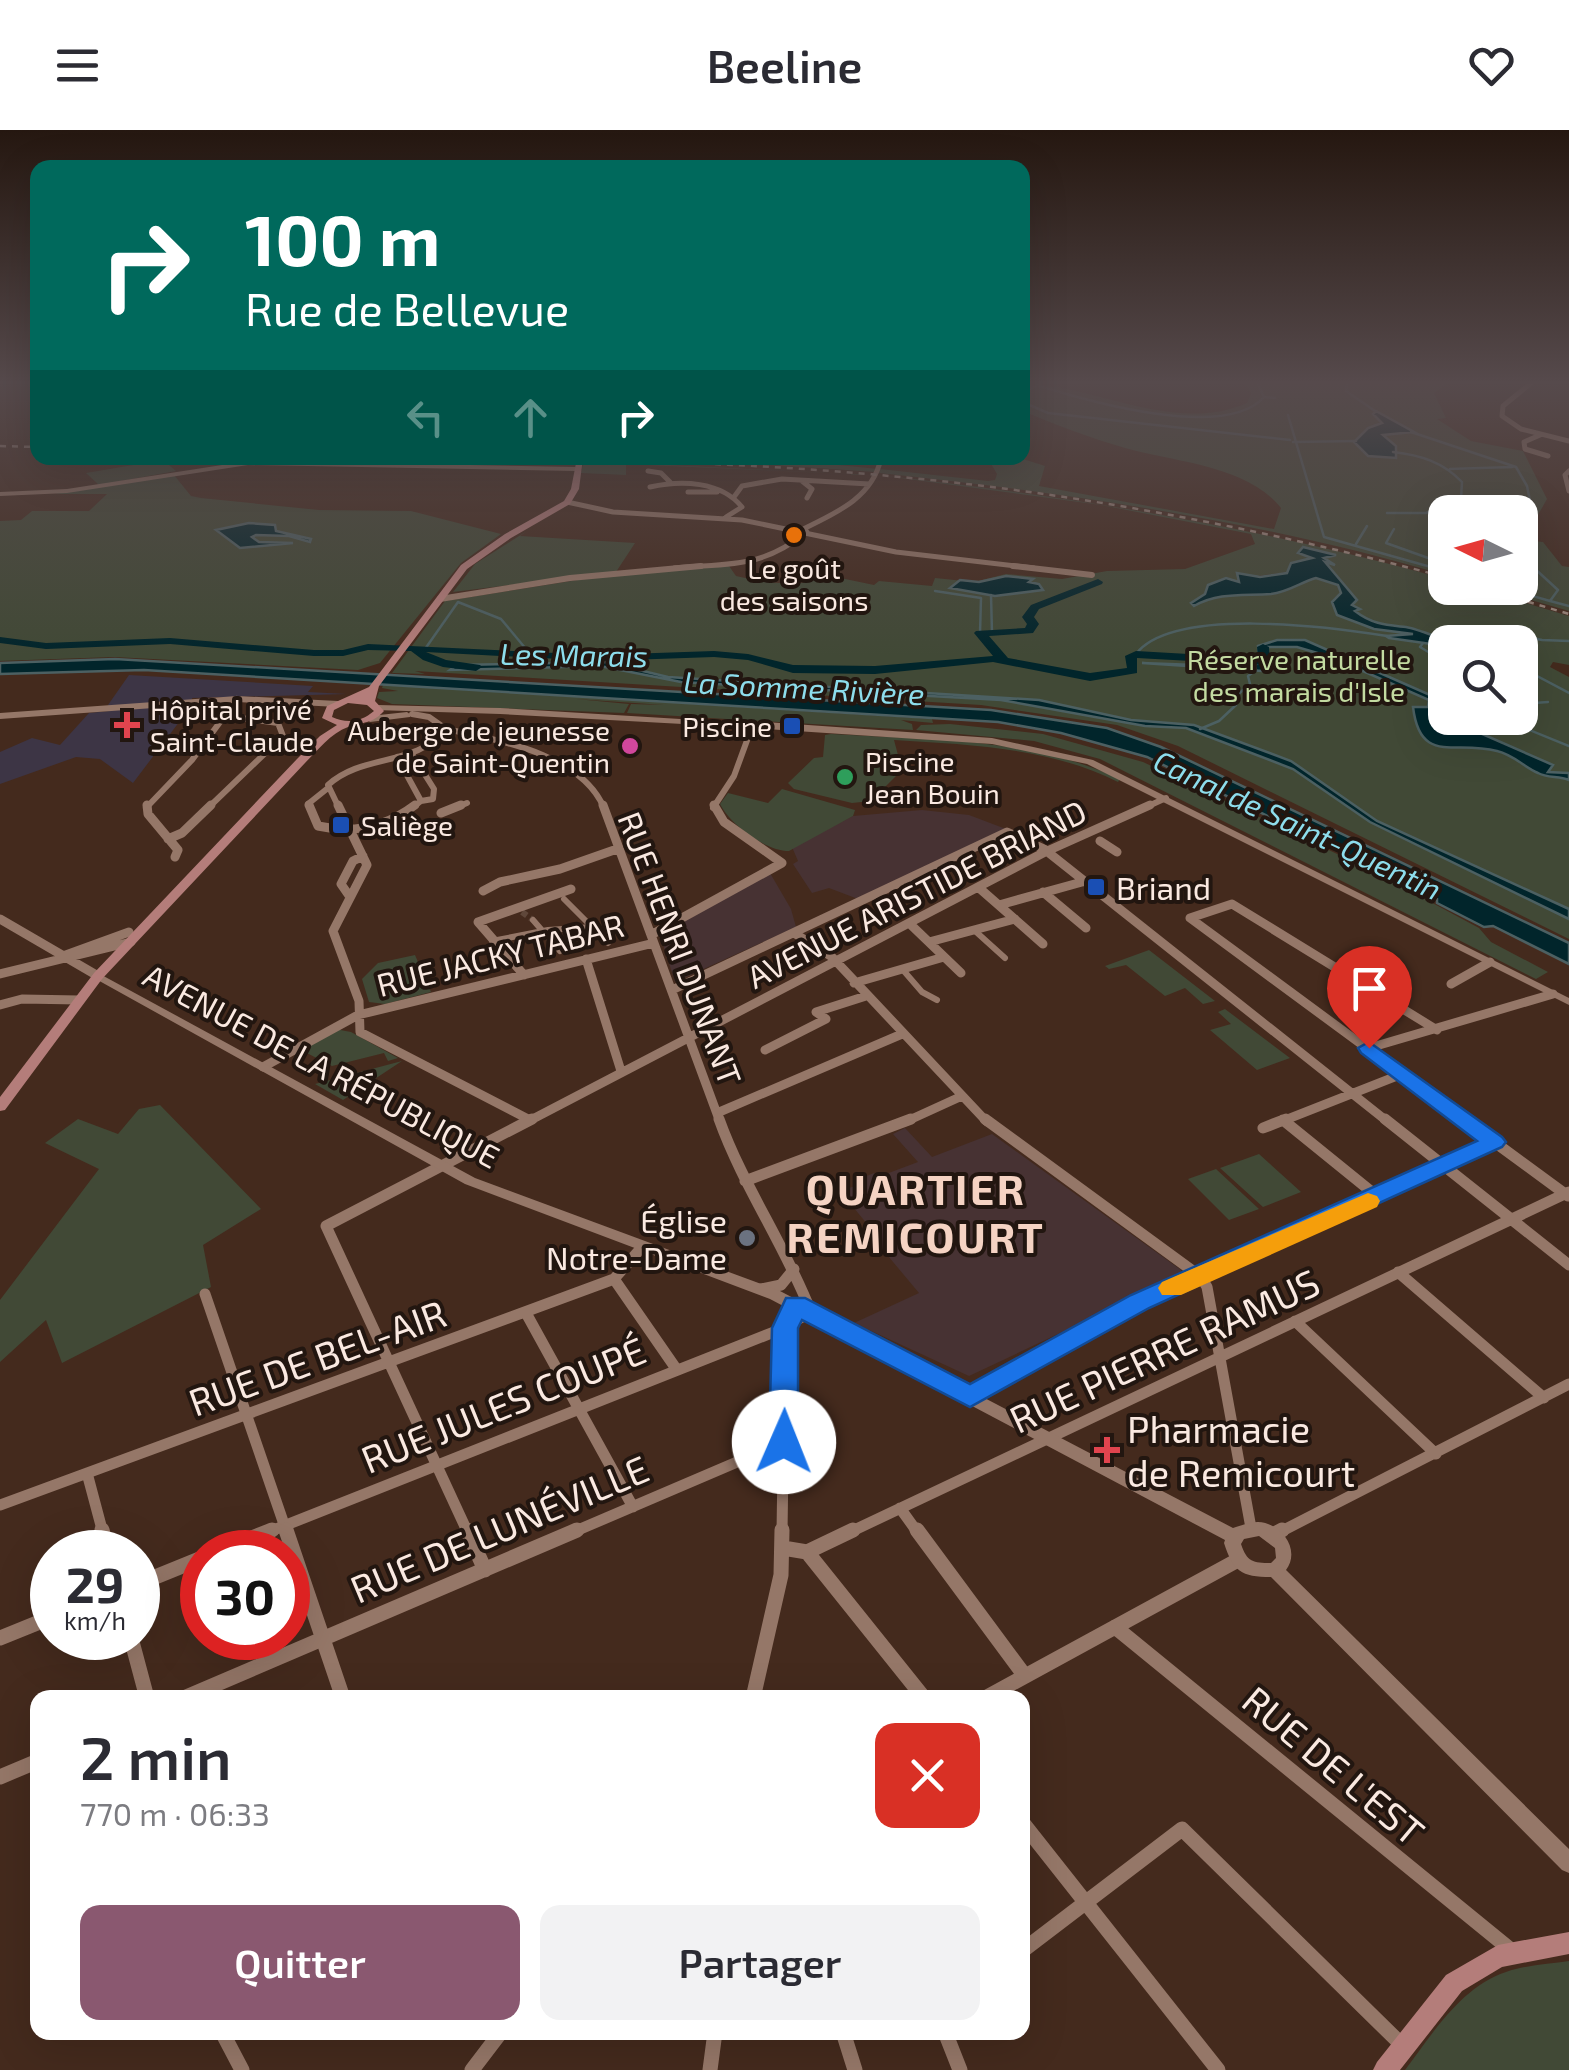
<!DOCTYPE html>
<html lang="fr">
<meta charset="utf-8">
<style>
body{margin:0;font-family:"Exo 2",sans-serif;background:#f2f2f3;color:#2b2b33;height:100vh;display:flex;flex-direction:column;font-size:38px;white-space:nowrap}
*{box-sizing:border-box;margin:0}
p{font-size:32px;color:#7c7c81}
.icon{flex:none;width:55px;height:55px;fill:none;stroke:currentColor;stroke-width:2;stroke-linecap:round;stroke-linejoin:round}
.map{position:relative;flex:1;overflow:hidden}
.sheet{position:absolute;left:30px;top:1560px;width:1000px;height:350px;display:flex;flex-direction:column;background:#fff;border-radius:20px;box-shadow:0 10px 40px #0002}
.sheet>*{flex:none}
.guide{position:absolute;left:30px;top:30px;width:1000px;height:305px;border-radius:20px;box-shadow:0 10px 40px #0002;background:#00695c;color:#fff;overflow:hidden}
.needle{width:65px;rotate:275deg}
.controls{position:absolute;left:1428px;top:365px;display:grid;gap:20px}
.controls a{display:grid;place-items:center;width:110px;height:110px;border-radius:20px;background:#fff;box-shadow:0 10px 40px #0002;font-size:50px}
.speed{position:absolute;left:30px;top:1400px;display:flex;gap:20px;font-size:50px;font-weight:700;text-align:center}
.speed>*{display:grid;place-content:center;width:130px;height:130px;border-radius:50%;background:#fff;box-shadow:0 10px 40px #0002;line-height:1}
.speed small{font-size:25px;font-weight:400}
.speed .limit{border:15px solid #d22;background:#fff;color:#111}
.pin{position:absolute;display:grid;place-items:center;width:85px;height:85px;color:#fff;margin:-102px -42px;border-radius:50% 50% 50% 0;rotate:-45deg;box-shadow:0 0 10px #0007}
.pin .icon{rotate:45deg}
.me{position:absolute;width:110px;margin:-55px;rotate:1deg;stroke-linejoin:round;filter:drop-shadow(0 0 8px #0008)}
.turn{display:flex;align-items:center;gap:35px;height:210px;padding:0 50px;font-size:45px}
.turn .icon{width:130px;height:130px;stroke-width:2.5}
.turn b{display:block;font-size:70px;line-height:85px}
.lanes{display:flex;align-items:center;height:95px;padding:0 50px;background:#0003;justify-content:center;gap:50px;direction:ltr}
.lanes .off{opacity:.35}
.round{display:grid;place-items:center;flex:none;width:105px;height:105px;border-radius:20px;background:#f2f2f3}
.summary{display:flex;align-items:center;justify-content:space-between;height:170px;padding:0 50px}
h1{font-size:60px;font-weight:600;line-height:75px}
.cta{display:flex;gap:20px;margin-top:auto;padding:20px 50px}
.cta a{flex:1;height:115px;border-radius:20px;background:#8a5870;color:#fff;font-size:40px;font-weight:600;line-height:115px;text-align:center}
.cta a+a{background:#f2f2f3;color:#2b2b33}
header{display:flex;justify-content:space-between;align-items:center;height:130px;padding:0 50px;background:#fff;font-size:45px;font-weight:600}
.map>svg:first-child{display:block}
.education{fill:#473233}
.medical{fill:#3d3545}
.green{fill:#414936;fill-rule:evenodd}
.water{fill:#01252b;stroke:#4c6062;stroke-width:2.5}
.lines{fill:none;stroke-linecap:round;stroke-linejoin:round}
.stream{stroke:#4c6062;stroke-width:2.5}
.river{fill:#01252b;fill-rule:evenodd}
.pedestrian-tunnel{stroke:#5f473a;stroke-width:6;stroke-dasharray:6 4;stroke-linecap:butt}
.pedestrian{stroke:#957768;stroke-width:6}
.minor-far4{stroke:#957768;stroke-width:5}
.minor-far3{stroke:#957768;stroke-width:6}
.minor-far2{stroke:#957768;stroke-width:9}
.minor-far1{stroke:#957768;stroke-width:11}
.minor{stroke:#957768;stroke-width:15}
.tertiary{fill:#957768;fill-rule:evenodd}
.secondary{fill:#b47d7a;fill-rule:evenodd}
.rail{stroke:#9d887d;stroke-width:2.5;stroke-dasharray:6 6;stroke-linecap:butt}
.route{fill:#1a73e8;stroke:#114b97;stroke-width:2.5}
.slow{fill:#f59e0b}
.food-dot{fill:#e8710a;stroke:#221610;stroke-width:4}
.health-dot{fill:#e0444e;stroke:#221610;stroke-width:4}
.transit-dot{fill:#1a4fb4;stroke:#221610;stroke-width:4}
.hotel-dot{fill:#d1479c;stroke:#221610;stroke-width:4}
.leisure-dot{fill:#2e9e5b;stroke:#221610;stroke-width:4}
.worship-dot{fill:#6b7280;stroke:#221610;stroke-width:4}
.labels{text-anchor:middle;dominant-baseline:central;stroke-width:8;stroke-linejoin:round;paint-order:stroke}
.far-poi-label{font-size:28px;fill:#fae9e1;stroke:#221610;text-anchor:start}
.far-park-label{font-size:28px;fill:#c3dba1;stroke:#221610}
.far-water-label{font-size:30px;font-style:italic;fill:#8dddec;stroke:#221610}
.poi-label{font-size:32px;fill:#fae9e1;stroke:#221610;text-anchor:start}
.street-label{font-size:32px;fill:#fae9e1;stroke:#221610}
.near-street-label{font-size:38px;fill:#fae9e1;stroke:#221610}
.near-poi-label{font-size:38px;fill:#fae9e1;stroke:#221610;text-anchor:start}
.district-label{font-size:42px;font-weight:bold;letter-spacing:2.5px;fill:#f5d3c3;stroke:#221610}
</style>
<header><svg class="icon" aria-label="menu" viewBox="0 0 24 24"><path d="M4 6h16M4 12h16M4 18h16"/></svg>Beeline<svg class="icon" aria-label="heart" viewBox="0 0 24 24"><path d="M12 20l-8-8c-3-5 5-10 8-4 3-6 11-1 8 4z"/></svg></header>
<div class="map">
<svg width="1569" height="1940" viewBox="0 0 1569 1940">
<rect width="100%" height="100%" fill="#442a1d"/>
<path class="education" d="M922,680L969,685L1006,699L858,769L829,758L812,763L793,734L798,731L792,717L853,686Z
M770,743L791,779L796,797L675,852L660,805Z
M905,998L932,1027L992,1004L1181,1140V1146L969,1246L854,1193L919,1163L868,1102L872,1100L840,1061L867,1052L864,1047L874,1043L878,1047L918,1032L893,1004Z"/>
<path class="medical" d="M129,545L313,556L308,562L347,564L192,568V575L133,653L100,629L76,627L0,654V622L32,608L60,615L89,583L110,581L108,575Z"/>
<path class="green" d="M1023,254C1094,254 1174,305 1247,273L1251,263L1246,254H1446L1434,263L1446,288L1437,289L1471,311L1523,321L1547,369L1526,406L1532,417L1533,411L1543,412L1562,436L1569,437V481L1490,458H1520V382H1445V445C1261,391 1069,363 879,343L880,339L988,351L995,350L997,344L990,332L968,328H1020L1045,336L1039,356L1274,399L1281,378C1247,335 1174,332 1125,318C1090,308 1056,295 1023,281Z
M769,328L878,339L875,342L760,334L585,329Z
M163,330L176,341L99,355L86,343Z
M584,331L872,345L626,334V345L581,343Z
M174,345L191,366L201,368L319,380L411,381L501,404L461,433L380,533L358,540L114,527L0,531V391L21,390L32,381H89L107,364H55Z
M878,345C1070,366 1259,397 1445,449V458H1476L1569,486V535L1553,532L1550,537L1569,547V779L1377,691L1291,631L1185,594L1131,590L1009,568L668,547L596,531L458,535L451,540L600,536L681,552L1001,570L1128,593L1186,598L1293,639L1370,692L1569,789V809L1178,616L1117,595L981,575L415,541L425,544L392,543L445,471L603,446L729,436L736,446C765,452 800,460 826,445L874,455L879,451L932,456L935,448L974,452L1006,444L1062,449L1107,441L1185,439L1255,414L1251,404L1101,375ZM1301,419L1334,426L1324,427L1323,431L1335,449L1312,448L1287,460L1257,446L1288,442L1292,433L1313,428L1298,424ZM1474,499L1444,508L1456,512L1498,506L1480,512H1520V588H1445V512L1427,506Z
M527,401L520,406L635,413L616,442L453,462L475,434Z
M383,555L932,589L933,593L901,590L912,594L913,600L627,583L631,574L664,575L576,569L629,574L624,583L392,574L377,568L379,562L398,561L382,558Z
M950,594L1043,604L1143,632L1371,740L1479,798L1491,812L1548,842L1536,849L1100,629L1034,611L916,600L921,595Z
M831,604C928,610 1030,607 1120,649L1118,652C1048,617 971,615 894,610L902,640L871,671L852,673L794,659L788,653L814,628L823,627L825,605Z
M782,659L855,680L853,686L789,721C765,721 730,694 720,674L728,663L768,673Z
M1149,820L1215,871L1203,874L1185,858L1165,866L1126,835L1109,839L1105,836Z
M415,825L431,862L385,874L369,872L362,849L378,833Z
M1225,879L1290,928L1257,940L1210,900L1231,894L1218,882Z
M335,899L351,902L398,928L388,931L384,923L332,936L301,920Z
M402,931L343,970L315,954Z
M160,975L261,1079L203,1115L211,1157L62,1233L46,1190L0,1232V1170L99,1039L45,1013L78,989L118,1004L139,979Z
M1259,1024L1301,1062L1263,1077L1220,1038Z
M1216,1039L1259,1079L1229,1090L1188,1049Z
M1569,1831V1940H1405C1433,1903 1461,1857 1506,1842C1526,1835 1549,1834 1569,1831Z"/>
<path class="water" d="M1376,281L1414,302L1383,305L1396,316V328L1368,326L1354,312L1368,298L1382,293L1373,284Z
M249,393L275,395L276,401L311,409L310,412L289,406L256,405L252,407L259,412L293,413L240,418L216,400Z
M1303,417L1336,425L1324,428L1335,435L1325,432L1357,470L1352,475L1360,479L1355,481C1373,495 1388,495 1406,497C1418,499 1441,509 1452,512L1445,516L1389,508L1386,506L1413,504L1374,499L1337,485L1332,472L1341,463L1338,455L1316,448C1301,452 1289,462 1271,464C1243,466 1219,462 1194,476L1191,473L1205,464L1208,455L1226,448L1239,452L1237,443L1260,447L1287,443L1291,433L1312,428L1298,423Z
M1006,446L1033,449L1029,452L1039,454L1043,460L995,466L950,458L960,450L979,452Z
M1277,510H1305L1430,565L1436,560L1445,562L1441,570L1445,588H1465L1457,593L1553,635L1548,642L1569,643V650C1559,646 1547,648 1538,643C1524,637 1514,625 1497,621C1454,610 1420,635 1413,577H1428L1429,570L1331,527L1297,517H1268V529L1262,541L1142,533L1250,537L1259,533L1258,516Z
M115,529L991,580L1107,598L1161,617L1569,813V834L1493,796L1484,797L1437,773V769L1147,627L1061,603L998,592L144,540L0,544V533Z
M605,532L668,547L1039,570L1131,590L1194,595L1291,631L1377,691L1569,779V789L1370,692L1293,639L1186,598L1145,596L1001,570L681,552L600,536L450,540L457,535Z"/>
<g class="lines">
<path class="stream" d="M1347,254L1346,261L1375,281
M1025,262L1037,255C1087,271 1225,311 1264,267L1258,254
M1264,267L1275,268
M1025,273L1048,283L1290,310
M1288,285L1324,407L1445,441
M1411,302L1516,337L1527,356L1533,386L1520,406
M1293,312L1356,311
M1450,339L1512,337
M1387,383H1426L1461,369L1462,352C1443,332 1420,325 1393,322
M1394,399L1386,413L1445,434
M1356,414L1367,396
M1520,425L1558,460L1550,471L1569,476
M1505,458L1550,471
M935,461L981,468L980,503
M991,465L992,503
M1439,510L1437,507L1487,499L1542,510L1569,511
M1423,513L1420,517L1445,532
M425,519L458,472L501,489L531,525
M1136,524C1173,476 1331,497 1387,506
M1520,537L1569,563
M1520,574L1548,572
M1500,588L1569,616
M1200,599L1219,591L1236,575L1235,567L1250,554L1248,546L1256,540L1254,532"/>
<path class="river" d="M1098,449L1103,452L1102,454L1039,479L1034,487L1039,494L1033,503L989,506L1008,528L1090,543L1127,538L1125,526L1136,521L1258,528L1257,517L1263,514L1269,517L1270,532L1264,535L1137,528V543L1090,551L993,532L875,544L793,543L748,530L714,527L598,531L426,522L446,530L480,535L482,537L476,541L443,537L423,530L411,521L368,520L343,526H314L170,514L46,519L0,513V507L46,513L170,508L314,520H343L368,514L598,525L714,521L748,524L793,535L875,536L993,526L974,503L976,501L1025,498L1027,494L1022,487L1031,475Z"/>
<path class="pedestrian-tunnel" d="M522,782L533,790"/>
<path class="pedestrian" d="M564,769L608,813
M533,790L560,821
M974,800L1005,828
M492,811L548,800L592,797
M903,840L922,862L937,870"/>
<path class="minor-far4" d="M1530,254L1503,276L1502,286L1521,299L1569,311
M1540,305L1524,312L1525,319L1548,326
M648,341L661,343L670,352
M1569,341L1565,345L1569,361
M802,351L812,359L807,368
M650,357C681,350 721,351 742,377L726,387
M688,362H717
M734,367L742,356L782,349L869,354
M567,372L613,382L742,390L896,422L1034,438
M801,400C834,384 873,368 881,328
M674,438C731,433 760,439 807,402"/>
<path class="minor-far3" d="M1013,436L1092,445
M440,469L570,448L701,436
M412,584L429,587L446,599
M446,599C496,610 581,623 604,678
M397,627L421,671L433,669L434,659L412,624
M146,678L192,630L237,569
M208,678L283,606L278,593L226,586
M310,678L308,674L328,658
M339,678L328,655C363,623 416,637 446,599
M412,678L421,671
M455,678L467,673
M713,678L734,646L749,605
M1144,678L1166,668"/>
<path class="minor-far2" d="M147,675L148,684L178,720L175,727
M309,675L318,696C354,704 386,697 415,675
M338,675L367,735L333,801L359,871L360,902L530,990
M603,675L720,992
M441,683L461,675
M168,709L182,703L211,675
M1100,711L1117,722
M978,757L1043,814
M483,761L500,752L560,739L617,719
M1043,762L1086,798
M350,767L341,754L353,731L363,726
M999,775L1082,752
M0,789L98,846
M909,793L961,843
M794,803L832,827L987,992
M651,805L782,733L724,692L714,675
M929,812L1015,789
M63,826L129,802
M586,829L621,941
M0,844L131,812
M524,845L478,792L571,759
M854,853L944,827
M1451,854L1490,832
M672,860L1007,702L1044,719L1388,992
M0,875L22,869L79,870
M1437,900L1232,774L1190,788L1467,992
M1369,918L1553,864
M765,920L826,889L816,882L866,866
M263,937L358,885L654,813
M717,983L902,904
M527,992L1045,722L1150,675
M905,992L962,966
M1280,992L1402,944"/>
<path class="minor-far1" d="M985,989L1201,1147L1207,1157L1251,1398
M1385,989L1569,1135
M1463,989L1568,1066
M1283,990L1378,1067
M1263,998L1286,989
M745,1051L911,989
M1398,1142L1544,1268
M614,1149L677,1240
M761,1159L781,1155L794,1139
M205,1164L287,1403
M526,1183L633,1377
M1295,1191L1436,1324
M970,1266L1140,1171L1494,1012
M87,1343L103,1403
M0,1375L614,1149L642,1117
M900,1378L918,1403
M266,1403L779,1200L811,1182C785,1115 743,1056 719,989
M468,1403L326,1096L532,989
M571,1403L784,1312
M782,1403L785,1198L795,1175
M848,1403L1569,1062
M1278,1403L1569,1254"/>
<path class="minor" d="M102,1400L108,1422
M286,1400L343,1568
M467,1400L485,1440
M917,1400L1025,1546
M1273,1405L1282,1400
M783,1418L807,1422L853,1400
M217,1422L272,1400
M807,1422L924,1568
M138,1454L202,1428
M1115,1497L1511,1820
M0,1508L52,1487
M131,1508L147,1568
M184,1568L577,1400
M753,1568L781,1445L782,1400
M985,1568L1238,1430
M0,1647L38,1631
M1022,1692L1218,1940
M1022,1821L1182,1699L1402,1915
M222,1902L242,1940
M843,1902L855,1940
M945,1902L960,1940
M472,1940L501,1902
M710,1940L715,1902"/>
<path class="tertiary" d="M248,331L575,337L578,339L575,341L248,335L67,363L0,366V362L67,359Z
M237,566L338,571L342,574L338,577L237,572L0,589V583Z
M378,575L500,578L746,593L750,591L992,608L1093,630L1569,868V875L1087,634L992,614L766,599L765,603L749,608L736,603L735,601L738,597L500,584L375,580L374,578Z
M407,582L411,585L410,587L370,592L366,589L370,586Z
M98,843L475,1048L780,1161L1233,1398C1240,1396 1250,1392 1258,1392C1282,1393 1301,1420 1286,1440L1569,1719V1743L1562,1740L1271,1447C1241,1447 1233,1441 1224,1413L1225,1410L770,1169L465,1054L94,848L92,846ZM1259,1406L1275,1418L1276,1428L1271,1433C1253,1433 1247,1432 1241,1414L1244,1409Z"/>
<path class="secondary" d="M577,328H583L579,359L570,374L511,408L467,439L379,556L375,571L384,581C372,594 363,592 348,597C331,603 317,621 305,633L102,849L5,980L0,981V967L94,843L297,629L320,606L337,595L322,588L327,576L369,557L461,435L505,404L564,371L571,359ZM348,573L367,575L374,581C361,592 347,594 332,587L334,580Z
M1569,1802V1824L1502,1837L1462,1861L1400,1940H1373L1377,1932L1446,1845L1498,1815Z"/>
<path class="rail" d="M0,316L38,317
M475,328C617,330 759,333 900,347C1085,364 1266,400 1445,447
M1482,458L1569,484"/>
</g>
<linearGradient id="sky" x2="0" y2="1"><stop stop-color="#251710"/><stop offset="0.48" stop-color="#564a4c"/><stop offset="1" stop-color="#564a4c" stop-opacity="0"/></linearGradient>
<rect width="1569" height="526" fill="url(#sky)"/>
<path class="route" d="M1369,912L1502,1007L1506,1012L1502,1017L1149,1178L970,1277L802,1190L798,1198V1312L794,1320L784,1323L774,1320L769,1312L772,1198L786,1168H805L970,1254L1131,1165L1477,1011L1361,923L1358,918Z"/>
<path class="slow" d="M1368,1063L1377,1066L1380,1071L1377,1077L1181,1165H1162L1158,1158L1162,1152Z"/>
<circle class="food-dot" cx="794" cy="405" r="10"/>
<g class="health-dot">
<path d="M122 580h10v10h10v10h-10v10h-10v-10h-10v-10h10z"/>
<path d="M1102 1305h10v10h10v10h-10v10h-10v-10h-10v-10h10z"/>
</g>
<g class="transit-dot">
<rect x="782" y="586" width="20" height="20" rx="5"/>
<rect x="331" y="685" width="20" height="20" rx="5"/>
<rect x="1086" y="747" width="20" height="20" rx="5"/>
</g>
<circle class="hotel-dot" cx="630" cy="616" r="10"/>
<circle class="leisure-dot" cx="845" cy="647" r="10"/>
<circle class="worship-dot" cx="747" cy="1108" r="10"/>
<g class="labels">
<g class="far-poi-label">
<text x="794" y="438" text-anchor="middle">Le goût<tspan x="794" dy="32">des saisons</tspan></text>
<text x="150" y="579">Hôpital privé<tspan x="150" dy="32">Saint-Claude</tspan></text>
<text x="772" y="596" text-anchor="end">Piscine</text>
<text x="610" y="600" text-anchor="end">Auberge de jeunesse<tspan x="610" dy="32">de Saint-Quentin</tspan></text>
<text x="865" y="631">Piscine<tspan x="865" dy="32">Jean Bouin</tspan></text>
<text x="361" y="695">Saliège</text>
</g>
<g class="far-park-label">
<text x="1299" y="529">Réserve naturelle<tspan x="1299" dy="32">des marais d'Isle</tspan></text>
</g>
<g class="far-water-label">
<text transform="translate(574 524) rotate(1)">Les Marais</text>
<text transform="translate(804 557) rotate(3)">La Somme Rivière</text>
<text transform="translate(1298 694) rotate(25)">Canal de Saint-Quentin</text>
</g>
<g class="poi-label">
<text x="1116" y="757">Briand</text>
<text x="727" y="1090" text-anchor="end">Église<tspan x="727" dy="37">Notre-Dame</tspan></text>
</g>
<g class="street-label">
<text transform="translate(916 763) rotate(-27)">AVENUE ARISTIDE BRIAND</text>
<text transform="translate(681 818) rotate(69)">RUE HENRI DUNANT</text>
<text transform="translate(500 824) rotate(-14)">RUE JACKY TABAR</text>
<text transform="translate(322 935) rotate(28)">AVENUE DE LA RÉPUBLIQUE</text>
</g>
<g class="near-street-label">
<text transform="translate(1164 1220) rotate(-25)">RUE PIERRE RAMUS</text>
<text transform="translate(317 1227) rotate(-20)">RUE DE BEL-AIR</text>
<text transform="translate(503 1274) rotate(-22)">RUE JULES COUPÉ</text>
<text transform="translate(499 1398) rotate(-23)">RUE DE LUNÉVILLE</text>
<text transform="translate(1334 1635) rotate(40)">RUE DE L'EST</text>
</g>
<g class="near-poi-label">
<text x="1127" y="1298">Pharmacie<tspan x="1127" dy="44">de Remicourt</tspan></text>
</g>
<g class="district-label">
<text x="916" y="1058">QUARTIER<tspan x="916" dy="48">REMICOURT</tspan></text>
</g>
</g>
</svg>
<div class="controls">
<a><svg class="needle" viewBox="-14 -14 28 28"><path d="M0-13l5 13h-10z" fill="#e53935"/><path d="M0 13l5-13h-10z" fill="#7c7c81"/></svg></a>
<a><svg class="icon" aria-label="search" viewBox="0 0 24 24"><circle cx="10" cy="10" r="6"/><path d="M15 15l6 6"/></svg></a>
</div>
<div class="speed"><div>29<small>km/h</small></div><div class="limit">30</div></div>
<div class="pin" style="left:1369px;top:918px;background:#d93025"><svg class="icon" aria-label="arrive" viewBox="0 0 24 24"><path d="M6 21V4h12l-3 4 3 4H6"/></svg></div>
<svg class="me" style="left:784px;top:1312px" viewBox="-20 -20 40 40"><circle r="19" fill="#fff"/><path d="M0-13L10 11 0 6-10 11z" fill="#1a73e8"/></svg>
<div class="guide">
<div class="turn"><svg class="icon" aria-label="right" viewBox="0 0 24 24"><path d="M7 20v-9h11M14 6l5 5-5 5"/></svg><div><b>100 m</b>Rue de Bellevue</div></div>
<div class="lanes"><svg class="icon off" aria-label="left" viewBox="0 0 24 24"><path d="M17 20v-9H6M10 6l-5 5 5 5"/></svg><svg class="icon off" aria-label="ahead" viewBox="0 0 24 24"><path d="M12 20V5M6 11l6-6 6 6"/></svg><svg class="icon" aria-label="right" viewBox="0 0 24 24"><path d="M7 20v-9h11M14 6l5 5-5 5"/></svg></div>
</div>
<section class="sheet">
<div class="summary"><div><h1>2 min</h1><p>770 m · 06:33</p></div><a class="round" style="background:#d93025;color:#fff"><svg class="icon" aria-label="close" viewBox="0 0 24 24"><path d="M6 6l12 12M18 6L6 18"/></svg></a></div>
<div class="cta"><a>Quitter</a><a>Partager</a></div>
</section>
</div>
